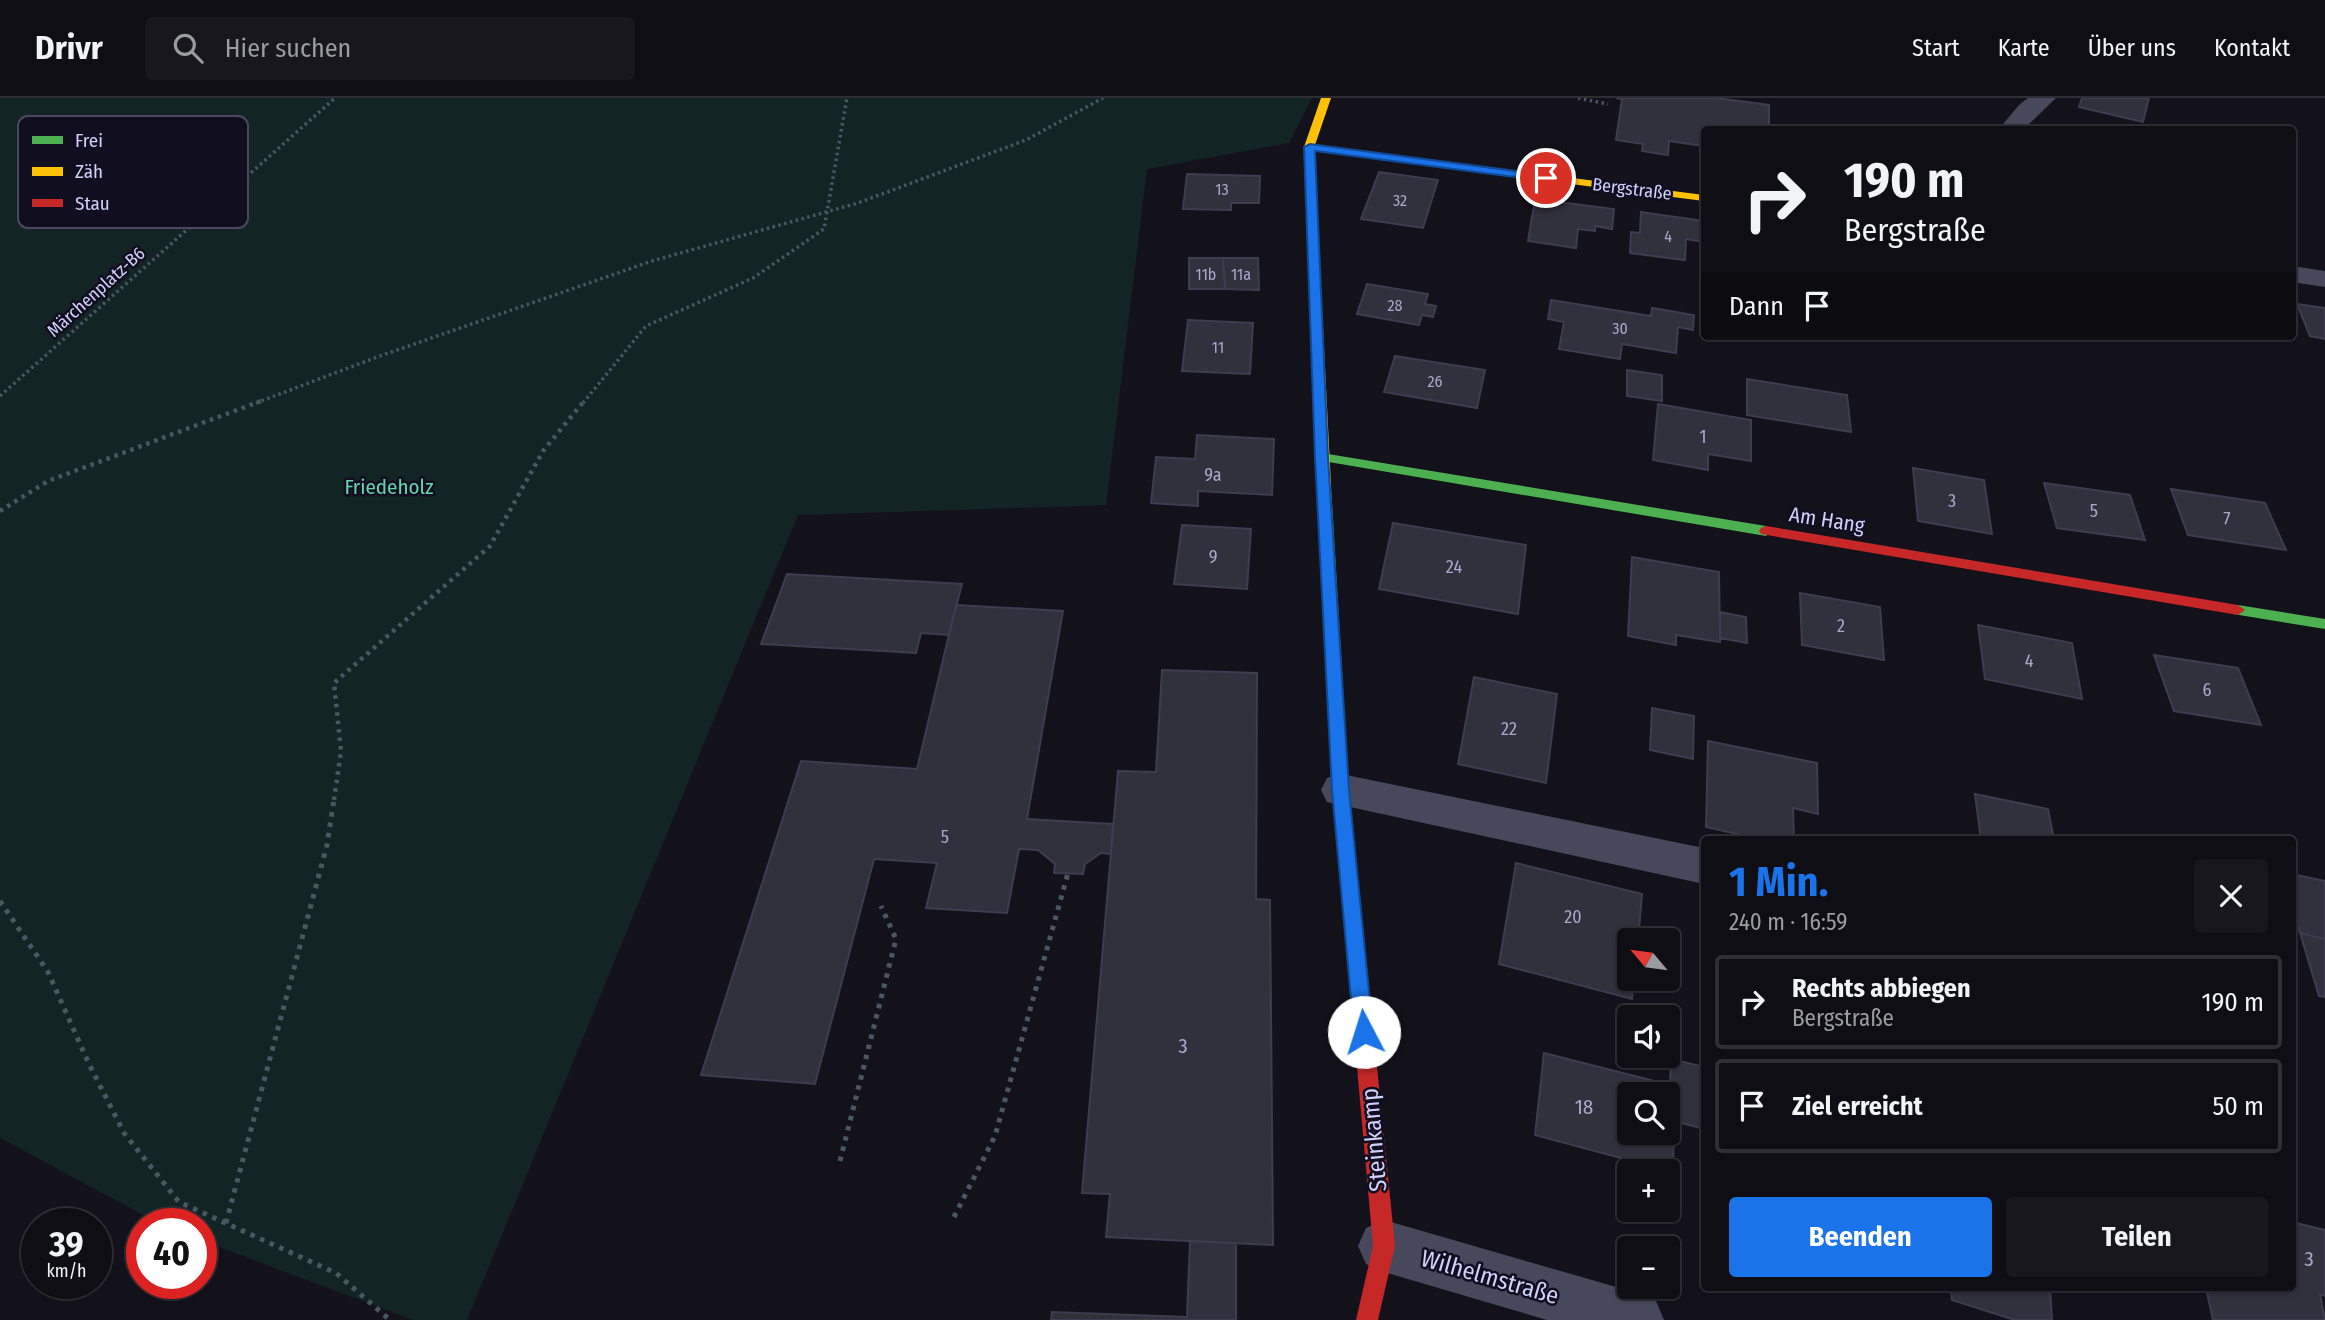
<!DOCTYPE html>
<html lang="de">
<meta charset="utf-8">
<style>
body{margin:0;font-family:"Fira Sans Condensed",sans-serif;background:#17171d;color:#f1f3f6;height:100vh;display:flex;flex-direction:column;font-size:26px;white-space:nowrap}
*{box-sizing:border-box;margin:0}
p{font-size:23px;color:#9b9ca0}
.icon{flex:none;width:38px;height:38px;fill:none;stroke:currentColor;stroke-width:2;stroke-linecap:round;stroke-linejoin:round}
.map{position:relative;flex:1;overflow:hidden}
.side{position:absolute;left:1701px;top:738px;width:595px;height:455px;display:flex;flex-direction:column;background:#0e0e14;border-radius:7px;box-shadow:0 2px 5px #0004,0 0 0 2px #2e2e34}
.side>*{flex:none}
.banner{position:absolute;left:1701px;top:28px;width:595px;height:214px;border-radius:7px;box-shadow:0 2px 5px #0004,0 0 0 2px #2e2e34;background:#0e0e14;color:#f1f3f6;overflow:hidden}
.needle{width:46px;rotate:299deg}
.controls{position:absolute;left:1617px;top:830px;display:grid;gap:14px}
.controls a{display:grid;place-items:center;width:63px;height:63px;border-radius:7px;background:#0e0e14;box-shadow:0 2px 5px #0004,0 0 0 2px #2e2e34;font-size:35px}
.speed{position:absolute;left:21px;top:1110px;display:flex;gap:14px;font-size:35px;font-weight:700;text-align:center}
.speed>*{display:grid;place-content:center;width:91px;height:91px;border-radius:50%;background:#0e0e14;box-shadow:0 2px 5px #0004,0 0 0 2px #2e2e34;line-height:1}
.speed small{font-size:18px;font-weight:400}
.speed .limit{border:10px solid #d22;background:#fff;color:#111}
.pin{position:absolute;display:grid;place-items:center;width:60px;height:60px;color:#fff;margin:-30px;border:4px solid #fff;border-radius:50%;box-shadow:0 2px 7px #0007}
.me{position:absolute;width:77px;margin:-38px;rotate:355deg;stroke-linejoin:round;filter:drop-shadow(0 0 5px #0008)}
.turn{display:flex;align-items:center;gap:24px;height:147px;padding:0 28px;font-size:32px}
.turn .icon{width:91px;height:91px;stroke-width:2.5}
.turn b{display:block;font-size:49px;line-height:60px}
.then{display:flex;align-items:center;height:66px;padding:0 28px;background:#0003;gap:14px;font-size:26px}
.round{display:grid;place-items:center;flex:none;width:74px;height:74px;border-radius:7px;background:#17171d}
.head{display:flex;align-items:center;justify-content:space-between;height:119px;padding:0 28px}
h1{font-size:42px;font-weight:700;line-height:52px;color:#1a73e8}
.button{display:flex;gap:14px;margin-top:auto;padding:14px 28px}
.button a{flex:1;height:80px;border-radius:7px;background:#1a73e8;color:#fff;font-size:28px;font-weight:700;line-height:80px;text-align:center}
.button a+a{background:#17171d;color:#f1f3f6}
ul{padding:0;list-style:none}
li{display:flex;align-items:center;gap:21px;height:94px;margin:0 14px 10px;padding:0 14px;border:4px solid #2e2e34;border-radius:7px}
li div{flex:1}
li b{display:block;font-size:26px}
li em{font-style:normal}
header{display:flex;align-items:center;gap:42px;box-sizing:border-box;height:98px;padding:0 35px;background:#0e0e14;border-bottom:2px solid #2e2e34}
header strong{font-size:33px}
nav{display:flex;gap:38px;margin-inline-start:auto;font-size:24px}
.search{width:490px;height:63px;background:#17171d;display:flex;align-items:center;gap:18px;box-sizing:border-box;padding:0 24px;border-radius:7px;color:#9b9ca0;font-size:26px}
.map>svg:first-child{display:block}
.green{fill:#122524}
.building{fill:#31303d;stroke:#3e3c4e;stroke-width:2;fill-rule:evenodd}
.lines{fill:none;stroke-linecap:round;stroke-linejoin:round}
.path-far2{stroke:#495761;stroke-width:3.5;stroke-dasharray:2.5 3.5;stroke-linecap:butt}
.path-far1{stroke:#495761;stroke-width:4.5;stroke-dasharray:3.5 5;stroke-linecap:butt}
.path{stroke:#495761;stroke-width:5;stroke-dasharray:4.5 6;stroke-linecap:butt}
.street{fill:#47485b;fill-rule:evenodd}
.fast{fill:#4caf50;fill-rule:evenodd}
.slow{fill:#ffc107;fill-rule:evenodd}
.jam{fill:#c62828;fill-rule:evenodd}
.route{fill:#1a73e8;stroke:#114b97;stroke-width:2}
.labels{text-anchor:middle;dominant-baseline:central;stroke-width:5;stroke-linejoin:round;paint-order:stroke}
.far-number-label{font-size:16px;fill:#a9a8cc}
.far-street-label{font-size:18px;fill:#d1d0fb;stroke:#100e1f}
.number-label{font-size:18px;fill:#a9a8cc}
.park-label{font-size:21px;fill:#63d4ae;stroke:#100e1f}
.street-label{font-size:21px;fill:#d1d0fb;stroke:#100e1f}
.near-number-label{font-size:21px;fill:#a9a8cc}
.near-street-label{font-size:24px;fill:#d1d0fb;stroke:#100e1f}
.key{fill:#100e1f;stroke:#4a4861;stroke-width:2}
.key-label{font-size:19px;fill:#d1d0fb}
</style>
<header>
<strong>Drivr</strong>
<div class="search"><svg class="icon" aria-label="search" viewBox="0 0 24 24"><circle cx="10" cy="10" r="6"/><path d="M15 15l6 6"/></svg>Hier suchen</div>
<nav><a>Start</a><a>Karte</a><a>Über uns</a><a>Kontakt</a></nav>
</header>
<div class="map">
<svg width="2325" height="1222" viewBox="0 0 2325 1222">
<rect width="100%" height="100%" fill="#13121b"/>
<path class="green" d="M0,0H1312L1289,45L1147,71L1106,407L798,417L467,1222H413L201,1142V1125H158L0,1040Z"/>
<path class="building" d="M1616,0H1716L1769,7V32H1704V48L1669,43L1668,57L1642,53L1643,46L1616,42L1622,1Z
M2082,0H2149L2143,24L2079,9Z
M1379,74L1438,82L1423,130L1361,121Z
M1187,76L1260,78L1259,105H1231V112L1183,111Z
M1535,101L1614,111L1612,131L1595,128V133L1578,131L1576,150L1528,143Z
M1641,114L1704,123V144L1686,141L1685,162L1630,155L1631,134L1640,135Z
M1189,160H1223L1225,191H1189Z
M1223,160H1258L1259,192L1225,191Z
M1367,186L1428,196L1425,206L1436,208L1433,219L1422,217L1419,227L1357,216Z
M1551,202L1651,218L1652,210L1694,217L1693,232L1678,229L1676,255L1622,246L1620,261L1559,251L1564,224L1548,221Z
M2297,206L2325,210V241L2310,238Z
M1188,222L1253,225L1250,276L1182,273Z
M1395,258L1485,272L1477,310L1384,294Z
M1627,272L1662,277V303L1627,298Z
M1747,281L1847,297L1851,334L1747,317Z
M1658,306L1751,322V363L1708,356V372L1653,362Z
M1197,337L1274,341L1272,397L1198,393V408L1151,405L1156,359L1195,361Z
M1913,370L1984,382L1992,436L1918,423Z
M2044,385L2130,397L2145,442L2057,430Z
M2171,391L2265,405L2286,452L2188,437Z
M1393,425L1526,447L1518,516L1379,491Z
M1182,427L1251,431L1247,491L1174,486Z
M1632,459L1719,474L1720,544L1676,537V547L1628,538Z
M787,476L962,486L949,537L921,535L916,555L761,546Z
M1800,495L1880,509L1884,562L1802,547Z
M956,507L1063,513L1027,721L1113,726L1111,756L1101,755L1085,766L1083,776L1054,775L1055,766L1038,752L1019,751L1007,815L926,810L937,765L874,761L815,986L701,977L801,663L917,671Z
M1720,514L1746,519L1747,545L1720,540Z
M1978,527L2072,545L2082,601L1985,581Z
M2154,557L2238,570L2261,627L2174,613Z
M1162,572L1257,575L1256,801L1270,802L1273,1147L1106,1139L1110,1096L1082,1095L1118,673L1156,674Z
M1474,579L1557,596L1546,685L1458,666Z
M1652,610L1694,618L1693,661L1650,652Z
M1708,643L1817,665L1818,716L1793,710L1794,742H1764L1706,729Z
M1975,696L2048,711L2054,742H1981Z
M1516,765L1642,796L1638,842H1629V880H1634L1632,901L1499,866Z
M2292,776L2325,783V841L2300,835L2292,811Z
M2300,835L2325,841V899L2319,898Z
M1544,955L1670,987L1671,961L1704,969V1031L1674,1023L1673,1074L1535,1037ZM1629,996H1668V1034H1629Z
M2292,1124L2325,1132V1198L2320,1196L2325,1222H2213L2206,1190H2292Z
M1190,1143L1236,1145V1222H1051L1052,1214L1187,1219Z
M1951,1190H2050L2052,1222H2015L1952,1202Z"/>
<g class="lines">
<path class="path-far2" d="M1578,0L1608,6
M0,298L335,0
M256,305L380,258L652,163L858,105L1026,42L1103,0
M583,305L646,228L753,180L824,131L847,0"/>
<path class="path-far1" d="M0,413L48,383L261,303
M334,702L341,653L334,585L490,448L543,353L584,303"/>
<path class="path" d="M0,803L48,874L89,966L124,1035L179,1104L336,1175L390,1222
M840,1063L896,841L881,808
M954,1119L995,1038L1068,775
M226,1125L327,747L334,701"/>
<path class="street" d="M2028,0H2056L2023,32H1998L2019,7Z
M2292,168L2325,173V189L2292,184Z
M1341,676L1704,750V786L1327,704L1321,692L1327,680Z
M1384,1122L1637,1195L1656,1203L1664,1222H1547L1384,1174L1366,1166L1358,1148L1366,1130Z"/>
<path class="fast" d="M1322,355L1766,428L1773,433L1766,438L1317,362L1315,359Z
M1324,383L1331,387L1349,692L1359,790L1356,795L1350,797L1344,795L1341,790L1333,692L1317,387Z
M2238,507L2325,521V531L2233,516L2231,512Z"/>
<path class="slow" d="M1321,0H1331L1315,47L1704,97V103L1314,53L1331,387L1324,391L1317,387L1304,49Z"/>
<path class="jam" d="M1766,428L2238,507L2245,512L2238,517L1761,436L1759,433L1761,430Z
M1350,783L1356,785L1359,790L1395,1148L1378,1222H1356L1373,1148L1341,790L1344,785Z"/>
</g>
<path class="route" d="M1310,46L1546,77L1552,80L1546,83L1315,53L1328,359L1349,692L1373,934L1370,940L1364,942L1357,940L1354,934L1332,692L1315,359L1304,49Z"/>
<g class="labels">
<g class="far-number-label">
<text x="1222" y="91">13</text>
<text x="1400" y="102">32</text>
<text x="1668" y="138">4</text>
<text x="1206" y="176">11b</text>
<text x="1241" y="176">11a</text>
<text x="1395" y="207">28</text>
<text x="1620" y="230">30</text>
<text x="1218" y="249">11</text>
<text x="1435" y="283">26</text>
</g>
<g class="far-street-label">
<text transform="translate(1632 91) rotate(7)">Bergstraße</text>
<text transform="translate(96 194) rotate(-42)">Märchenplatz-B6</text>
</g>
<g class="number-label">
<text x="1703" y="339">1</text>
<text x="1213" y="377">9a</text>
<text x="1952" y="403">3</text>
<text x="2094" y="413">5</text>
<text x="2227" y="421">7</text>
<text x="1213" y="459">9</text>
<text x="1454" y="469">24</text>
<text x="1841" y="528">2</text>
<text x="2029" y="563">4</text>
<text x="2207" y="592">6</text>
<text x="1509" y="631">22</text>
<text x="945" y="739">5</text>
<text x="1573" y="819">20</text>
</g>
<g class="park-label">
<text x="389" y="389">Friedeholz</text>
</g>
<g class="street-label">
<text transform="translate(1827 422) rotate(9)">Am Hang</text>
</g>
<g class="near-number-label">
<text x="1183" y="948">3</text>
<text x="1584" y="1009">18</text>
<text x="2309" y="1161">3</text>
</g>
<g class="near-street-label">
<text transform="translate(1374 1042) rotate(-95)">Steinkamp</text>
<text transform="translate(1490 1179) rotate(16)">Wilhelmstraße</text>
</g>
</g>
<rect x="18" y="18" width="230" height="112" rx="10" class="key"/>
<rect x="32" y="38" width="31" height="8" fill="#4caf50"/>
<rect x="32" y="69" width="31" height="9" fill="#ffc107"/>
<rect x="32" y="101" width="31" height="8" fill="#c62828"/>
<g class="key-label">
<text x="75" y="49">Frei</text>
<text x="75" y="80">Zäh</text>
<text x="75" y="112">Stau</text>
</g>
</svg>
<div class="controls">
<a><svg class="needle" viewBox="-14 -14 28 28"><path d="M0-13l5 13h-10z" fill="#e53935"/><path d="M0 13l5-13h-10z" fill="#9b9ca0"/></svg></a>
<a><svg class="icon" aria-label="sound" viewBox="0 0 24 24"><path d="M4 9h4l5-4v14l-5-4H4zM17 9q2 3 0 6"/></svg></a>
<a><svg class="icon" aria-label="search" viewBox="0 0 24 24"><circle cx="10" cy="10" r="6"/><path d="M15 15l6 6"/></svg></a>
<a>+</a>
<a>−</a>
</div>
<div class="speed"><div>39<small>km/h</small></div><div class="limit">40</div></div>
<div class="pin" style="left:1546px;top:80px;background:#d93025"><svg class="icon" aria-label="arrive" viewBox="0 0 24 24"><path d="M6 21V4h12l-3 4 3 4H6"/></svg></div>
<svg class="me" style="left:1364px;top:934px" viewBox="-20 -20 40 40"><circle r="19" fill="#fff"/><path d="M0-13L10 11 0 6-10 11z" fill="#1a73e8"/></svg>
<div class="banner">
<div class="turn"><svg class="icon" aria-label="right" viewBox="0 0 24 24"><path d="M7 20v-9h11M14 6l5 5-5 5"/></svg><div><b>190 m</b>Bergstraße</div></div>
<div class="then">Dann<svg class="icon" aria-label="arrive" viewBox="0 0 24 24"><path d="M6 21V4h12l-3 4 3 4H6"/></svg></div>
</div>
<section class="side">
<div class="head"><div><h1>1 Min.</h1><p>240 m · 16:59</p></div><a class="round"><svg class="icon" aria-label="close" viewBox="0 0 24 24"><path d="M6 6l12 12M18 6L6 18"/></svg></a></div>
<ul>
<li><svg class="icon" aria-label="right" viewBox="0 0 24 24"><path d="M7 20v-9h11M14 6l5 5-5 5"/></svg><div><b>Rechts abbiegen</b><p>Bergstraße</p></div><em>190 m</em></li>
<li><svg class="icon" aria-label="arrive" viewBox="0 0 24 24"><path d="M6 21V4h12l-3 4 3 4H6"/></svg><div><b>Ziel erreicht</b></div><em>50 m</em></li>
</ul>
<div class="button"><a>Beenden</a><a>Teilen</a></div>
</section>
</div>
